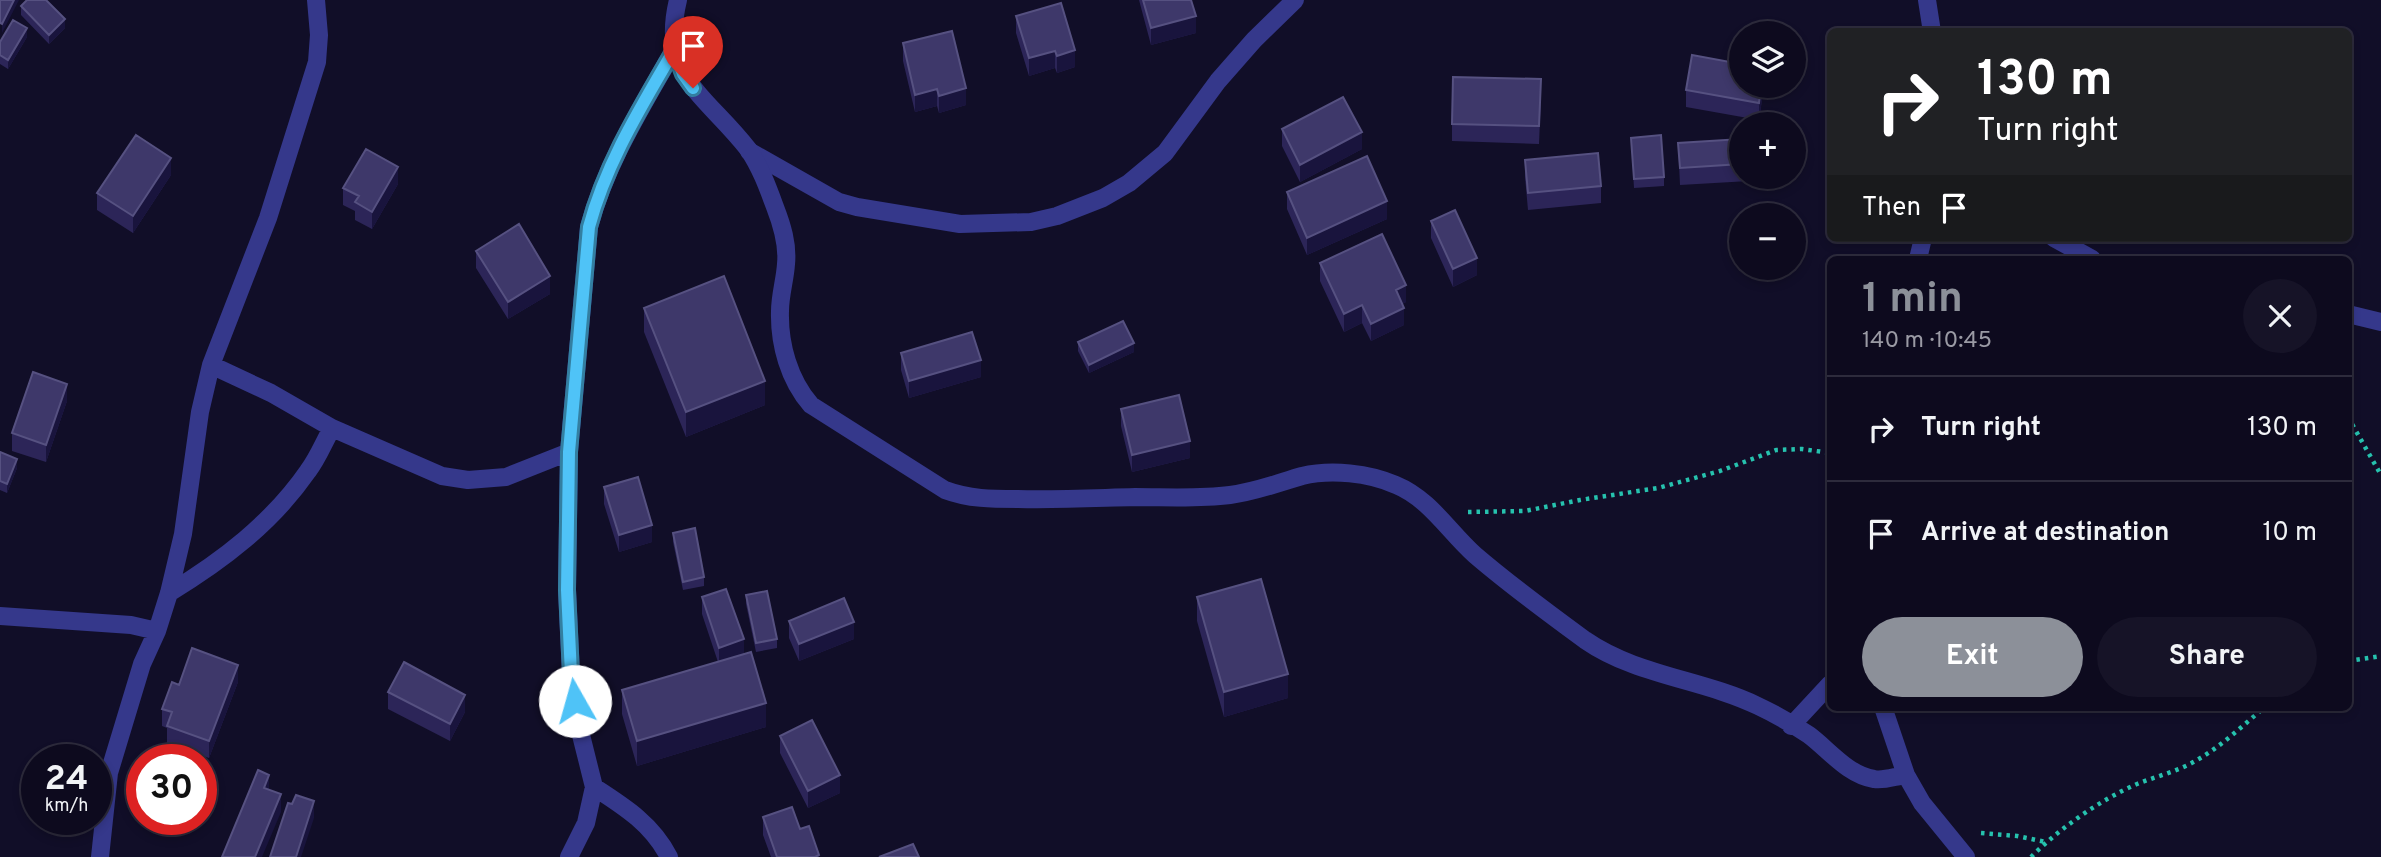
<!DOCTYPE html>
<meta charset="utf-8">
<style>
body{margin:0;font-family:Overpass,sans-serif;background:#161327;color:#f1f3f6;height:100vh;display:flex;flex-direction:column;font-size:26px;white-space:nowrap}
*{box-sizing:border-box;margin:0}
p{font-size:23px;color:#9a9aa4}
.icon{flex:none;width:38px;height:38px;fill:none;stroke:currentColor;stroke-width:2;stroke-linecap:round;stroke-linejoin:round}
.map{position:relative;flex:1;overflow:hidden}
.panel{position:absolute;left:1827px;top:256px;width:525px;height:455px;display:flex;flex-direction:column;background:#0d0a1e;border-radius:10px;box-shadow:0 4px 10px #0003,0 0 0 2px #2d2b3c}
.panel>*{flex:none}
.banner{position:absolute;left:1827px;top:28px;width:525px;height:214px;border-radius:10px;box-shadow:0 4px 10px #0003,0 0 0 2px #2d2b3c;background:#202124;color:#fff;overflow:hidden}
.fabs{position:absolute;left:1729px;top:21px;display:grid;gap:14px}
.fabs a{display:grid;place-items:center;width:77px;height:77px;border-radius:50%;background:#0d0a1e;box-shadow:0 4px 10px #0003,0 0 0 2px #2d2b3c;font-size:35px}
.speed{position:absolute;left:21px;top:744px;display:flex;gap:14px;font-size:35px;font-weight:700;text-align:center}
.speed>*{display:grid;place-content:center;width:91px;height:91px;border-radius:50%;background:#0d0a1e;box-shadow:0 4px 10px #0003,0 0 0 2px #2d2b3c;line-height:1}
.speed small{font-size:18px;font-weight:400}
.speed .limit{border:10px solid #d22;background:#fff;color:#111}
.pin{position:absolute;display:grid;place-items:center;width:60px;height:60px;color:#fff;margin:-72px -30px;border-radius:50% 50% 50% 0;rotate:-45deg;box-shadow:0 0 7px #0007}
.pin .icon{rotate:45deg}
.me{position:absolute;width:77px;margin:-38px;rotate:353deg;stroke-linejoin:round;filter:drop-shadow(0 0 5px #0008)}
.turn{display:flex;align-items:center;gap:24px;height:147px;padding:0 35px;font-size:32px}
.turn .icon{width:91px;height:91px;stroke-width:2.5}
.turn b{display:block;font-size:49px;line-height:60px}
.then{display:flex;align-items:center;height:66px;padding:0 35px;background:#0003;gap:14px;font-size:26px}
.round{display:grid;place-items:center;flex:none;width:74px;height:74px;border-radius:37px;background:#161327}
.head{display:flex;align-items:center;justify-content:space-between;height:119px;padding:0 35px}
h1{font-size:42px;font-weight:700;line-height:52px;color:#8c9099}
.primary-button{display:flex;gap:14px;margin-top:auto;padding:14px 35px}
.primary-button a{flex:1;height:80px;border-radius:42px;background:#8c9099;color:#fff;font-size:28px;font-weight:700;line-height:80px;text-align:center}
.primary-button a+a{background:#161327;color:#f1f3f6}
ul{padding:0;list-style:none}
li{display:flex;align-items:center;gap:21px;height:105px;padding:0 35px;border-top:2px solid #2d2b3c}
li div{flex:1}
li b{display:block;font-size:26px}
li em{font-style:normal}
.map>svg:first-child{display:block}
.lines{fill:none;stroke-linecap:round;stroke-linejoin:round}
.path{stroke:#26c2ae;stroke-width:4.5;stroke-dasharray:3.5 5;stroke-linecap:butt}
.lane{stroke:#35388b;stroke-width:18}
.street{stroke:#35388b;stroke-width:18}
.wall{fill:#2c2558}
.shaded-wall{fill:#19143d}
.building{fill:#3e386a;stroke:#565181;stroke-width:2}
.route-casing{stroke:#337fa1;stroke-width:18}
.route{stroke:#4fc3f7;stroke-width:12}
</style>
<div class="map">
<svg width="2381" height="857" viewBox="0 0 2381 857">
<rect width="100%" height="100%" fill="#110e28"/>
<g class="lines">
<path class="path" d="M2348,417L2381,475
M1468,512L1525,511L1580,500L1658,488L1720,471L1776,450L1802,449L1830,453
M2348,661L2381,656
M1981,833L2017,836L2046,842
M2031,857C2060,828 2100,800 2137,784C2157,776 2179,771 2197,760C2222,746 2243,725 2265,707"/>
<path class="lane" d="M749,151L839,202L857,207L960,224L1031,222L1057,216L1103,198L1129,183L1165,153L1218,81L1254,40L1295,0"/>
<path class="street" d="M678,0C659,77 707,96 748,149C760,166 768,188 775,207C782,225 788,244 786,264C785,280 780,295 780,311C779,344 789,380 811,405L945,490C969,499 992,499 1018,499C1057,500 1096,498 1135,497C1167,497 1199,499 1230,495C1255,492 1278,483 1302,476C1331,469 1369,473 1396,485C1430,499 1449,532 1475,555C1510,585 1548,613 1585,640C1637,676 1702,679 1758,706C1775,714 1794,725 1809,735C1829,750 1848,775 1874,779C1884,781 1896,776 1906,775
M1927,0L1932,32
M2054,238L2092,259
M1918,259L1923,238
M2348,314L2381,322
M211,365L271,393L332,428L442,476L468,480L506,477L569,452
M169,593C222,561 272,523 308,471C318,458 324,442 332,428
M0,616L131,625L157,631
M1883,707L1906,775L1922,803L1966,857
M1791,726L1830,684
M594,787C625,807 652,824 669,857
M100,857L109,773L142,664L157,631L169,593L183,534L200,412L211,365L268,218L317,62L319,35L316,0
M569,857L586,823L594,787L579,727L571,674L567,590L569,452L589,227C606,163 642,107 674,50"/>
</g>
<path class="wall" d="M1139,0H1191L1196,33L1151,45Z
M21,6L65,28L49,44L21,15Z
M1016,16L1075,67L1057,73L1055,68L1029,76L1016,33Z
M27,37L8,69L0,64V42Z
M903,43L966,105L939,113L937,106L915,112L903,61Z
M1764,86L1759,120L1686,107V90Z
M1541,96L1539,144L1452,141V124Z
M1282,129L1362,149L1300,182L1282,146Z
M1631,138L1664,177V186L1634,188Z
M1741,139V177H1749V181L1680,185L1678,143Z
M1525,160L1601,186V203L1528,210L1525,177Z
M171,175L133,233L97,210V193Z
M398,184L372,229L355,220V211L343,205V188Z
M1287,192L1387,219L1307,255L1287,209Z
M1431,221L1477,275L1453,287L1431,238Z
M476,251L550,294L508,319L476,268Z
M1320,263L1406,302L1402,304L1404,325L1371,341L1362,323L1344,332L1320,281Z
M644,308L765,405L686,437L644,332Z
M1078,342L1134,352L1089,373L1078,351Z
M901,353L981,377L909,398L901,370Z
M67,401L46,462L12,451V433Z
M1121,409L1190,458L1132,472L1121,426Z
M0,452L17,468L7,493L0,490Z
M604,487L652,542L619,552L604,504Z
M673,533L704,577V586L683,590L673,542Z
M746,595L777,639V648L756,652L746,604Z
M702,597L744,654L766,727L637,766L622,714V690L718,662L702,614Z
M1197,597L1288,698L1224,717L1197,621Z
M789,621L854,639L799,661L789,638Z
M238,682L209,758L167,743V728L162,726V709L179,685Z
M388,692L465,712L450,741L388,709Z
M780,736L840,793L808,808L780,753Z
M763,817L800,829L819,857H771L763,835Z"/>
<path class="shaded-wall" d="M14,0H19L2,33V24Z
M1196,16V33L1151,45V28Z
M65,19V28L49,44V35Z
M27,28V37L8,69V60Z
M1075,50V67L1057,73V56Z
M1055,51V68L1029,76V58Z
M1761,86H1764L1759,120V103Z
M966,88V105L939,113V96Z
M937,89V106L915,112V95Z
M1362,132V149L1300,182V165Z
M171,158V175L133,233V216Z
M398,167V184L372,229V212Z
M1387,201V219L1307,255V238Z
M1477,258V275L1453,287V269Z
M550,276V294L508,319V302Z
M1406,285V302L1396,307V290Z
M1362,305V323L1344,332V314Z
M1404,308V325L1371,341V324Z
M1134,343V352L1089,373V365Z
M981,360V377L909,398V381Z
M765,381V405L686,437V412Z
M67,384V401L46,462V445Z
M1190,441V458L1132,472V455Z
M17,459V468L7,493V484Z
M652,525V542L619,552V535Z
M854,622V639L799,661V644Z
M744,639V656L719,665V648Z
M238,665V682L209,758V741Z
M1288,674V698L1224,717V692Z
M465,695V712L450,741V724Z
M766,703V727L637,766V741Z
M269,775V792L264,788Z
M840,775V793L808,808V791Z
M281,794V812L262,857H255Z
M314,801V818L301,857H296Z"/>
<path class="building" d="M0,0H14L2,24L0,23Z
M27,0H46L65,19L49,35L21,6Z
M1143,0H1191L1196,16L1151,28Z
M1061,3L1075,50L1057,56L1055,51L1029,58L1016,16Z
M13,20L27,28L8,60L0,55V42Z
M952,31L966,88L939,96L937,89L915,95L903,43Z
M1692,55L1741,64V86H1761L1759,103L1686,90Z
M1453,77L1541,79L1539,126L1452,124Z
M1343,97L1362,132L1300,165L1282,129Z
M136,135L171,158L133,216L97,193Z
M1661,135L1664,177L1634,179L1631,138Z
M1741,139V164L1680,168L1678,143Z
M366,149L398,167L372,212L355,202L359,196L343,188Z
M1598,153L1601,186L1528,193L1525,160Z
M1367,156L1387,201L1307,238L1287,192Z
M1455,210L1477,258L1453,269L1431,221Z
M519,224L550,276L508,302L476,251Z
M1382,234L1406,285L1396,290L1404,308L1371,324L1362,305L1344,314L1320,263Z
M724,276L765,381L686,412L644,308Z
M1123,321L1134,343L1089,365L1078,342Z
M972,332L981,360L909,381L901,353Z
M33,372L67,384L46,445L12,433Z
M1179,395L1190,441L1132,455L1121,409Z
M0,452L17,459L7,484L0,481Z
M638,477L652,525L619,535L604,487Z
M695,528L704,577L683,582L673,533Z
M1261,579L1288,674L1224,692L1197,597Z
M726,589L744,639L719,648L702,597Z
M767,591L777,639L756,643L746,595Z
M844,598L854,622L799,644L789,621Z
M192,648L238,665L209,741L167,726L172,712L162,709L172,682L179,685Z
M751,652L766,703L637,741L622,690Z
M404,662L465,695L450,724L388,692Z
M812,720L840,775L808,791L780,736Z
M258,770L269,775L264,788L281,794L255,857H222Z
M296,795L314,801L296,857H270L288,803L292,804Z
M792,807L800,829L809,826L819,855L815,857H777L763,817Z
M913,844L919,857H879Z"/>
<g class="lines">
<g class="route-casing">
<path id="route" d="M575,701L571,674L567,590L569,452L589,227C606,163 641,107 674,50L683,74L693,88"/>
</g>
<use href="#route" class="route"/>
</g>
</svg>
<div class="fabs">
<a><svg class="icon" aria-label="layers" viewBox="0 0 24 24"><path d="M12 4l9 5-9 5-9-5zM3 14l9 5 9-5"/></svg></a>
<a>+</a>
<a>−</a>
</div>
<div class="speed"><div>24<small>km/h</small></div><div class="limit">30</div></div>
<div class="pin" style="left:693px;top:88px;background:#d93025"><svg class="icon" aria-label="arrive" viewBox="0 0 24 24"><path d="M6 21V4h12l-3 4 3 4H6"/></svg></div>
<svg class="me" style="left:575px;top:701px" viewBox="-20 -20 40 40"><circle r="19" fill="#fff"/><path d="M0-13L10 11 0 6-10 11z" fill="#4fc3f7"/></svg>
<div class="banner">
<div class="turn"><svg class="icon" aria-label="right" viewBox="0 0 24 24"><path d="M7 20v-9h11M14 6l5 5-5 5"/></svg><div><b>130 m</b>Turn right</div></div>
<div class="then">Then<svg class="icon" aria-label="arrive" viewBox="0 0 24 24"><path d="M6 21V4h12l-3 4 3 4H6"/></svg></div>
</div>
<section class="panel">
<div class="head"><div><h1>1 min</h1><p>140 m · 10:45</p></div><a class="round"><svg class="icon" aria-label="close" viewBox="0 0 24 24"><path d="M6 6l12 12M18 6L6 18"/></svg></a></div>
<ul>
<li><svg class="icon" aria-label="right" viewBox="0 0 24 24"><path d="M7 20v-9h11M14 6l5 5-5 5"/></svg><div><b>Turn right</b></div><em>130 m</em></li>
<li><svg class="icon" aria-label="arrive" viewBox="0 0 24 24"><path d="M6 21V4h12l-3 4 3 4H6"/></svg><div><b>Arrive at destination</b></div><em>10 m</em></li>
</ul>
<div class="primary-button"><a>Exit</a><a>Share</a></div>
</section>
</div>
